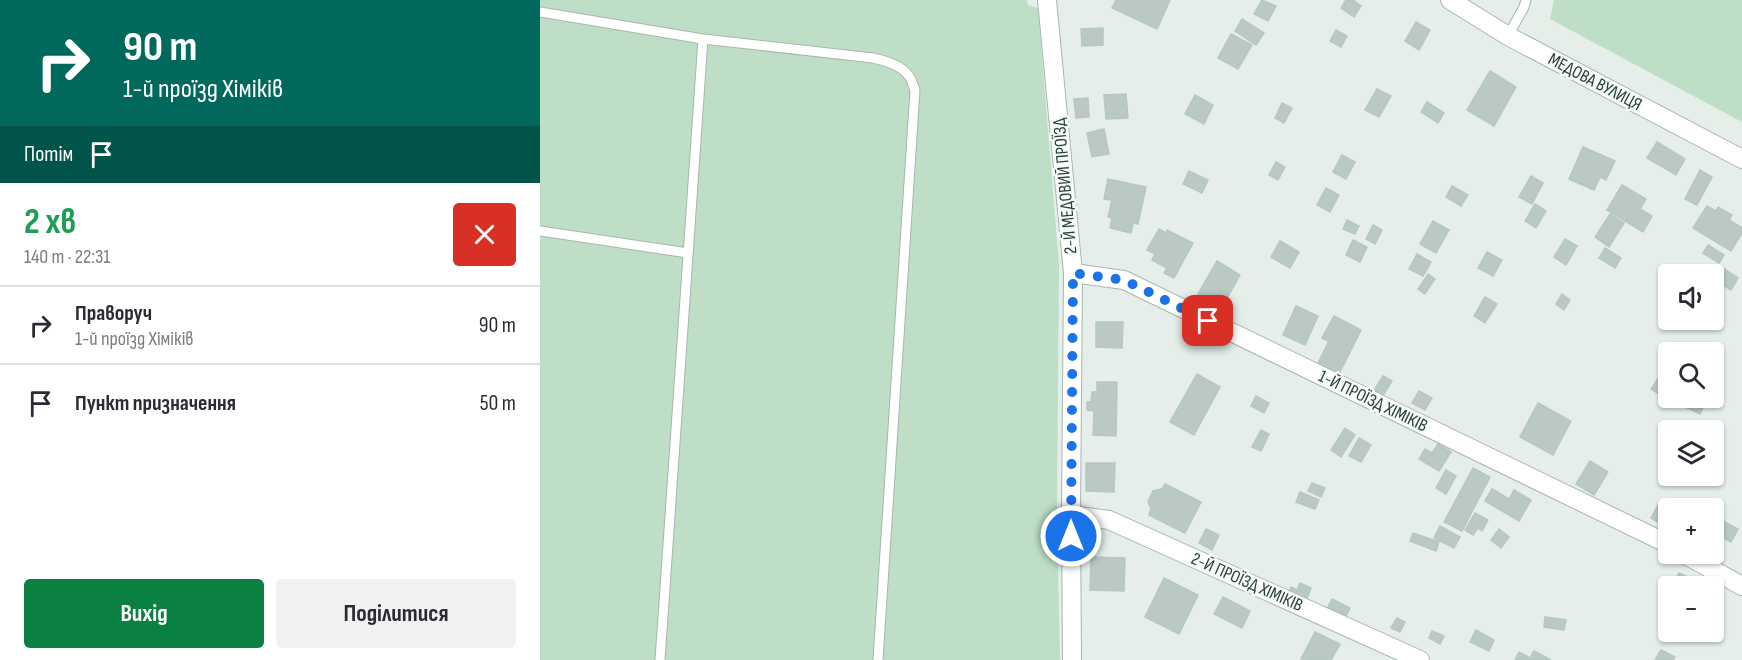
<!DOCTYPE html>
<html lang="uk">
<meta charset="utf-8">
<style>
body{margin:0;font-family:"Sofia Sans Condensed",sans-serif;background:#f2f2f3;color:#2b2b33;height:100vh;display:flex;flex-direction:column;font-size:22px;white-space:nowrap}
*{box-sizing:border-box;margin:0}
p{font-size:20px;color:#7c7c81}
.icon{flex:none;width:33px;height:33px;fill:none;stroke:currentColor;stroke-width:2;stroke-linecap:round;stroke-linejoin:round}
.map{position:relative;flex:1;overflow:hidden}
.sheet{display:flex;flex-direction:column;background:#fff;width:540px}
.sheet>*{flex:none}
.top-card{background:#00695c;color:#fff;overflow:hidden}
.fabs{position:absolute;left:1118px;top:264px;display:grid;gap:12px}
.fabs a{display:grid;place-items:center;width:66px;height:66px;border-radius:6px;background:#fff;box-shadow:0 2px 4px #0004;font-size:30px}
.pin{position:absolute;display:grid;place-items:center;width:51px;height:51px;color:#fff;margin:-26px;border-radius:12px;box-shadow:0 3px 9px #0006}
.me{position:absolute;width:66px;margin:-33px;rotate:0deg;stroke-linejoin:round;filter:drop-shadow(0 0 4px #0008)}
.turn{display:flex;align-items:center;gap:21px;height:126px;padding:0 24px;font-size:27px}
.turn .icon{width:78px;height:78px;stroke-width:2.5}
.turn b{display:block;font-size:42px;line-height:51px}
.then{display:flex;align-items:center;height:57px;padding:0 24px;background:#0003;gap:12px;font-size:22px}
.round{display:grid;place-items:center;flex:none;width:63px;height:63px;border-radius:6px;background:#f2f2f3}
.summary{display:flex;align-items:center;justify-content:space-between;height:102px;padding:0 24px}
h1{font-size:36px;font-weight:700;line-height:45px;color:#1e9e55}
.primary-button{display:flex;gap:12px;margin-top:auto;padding:12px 24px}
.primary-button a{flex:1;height:69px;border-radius:6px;background:#0b8043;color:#fff;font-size:24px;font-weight:700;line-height:69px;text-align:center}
.primary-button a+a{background:#f2f2f3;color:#2b2b33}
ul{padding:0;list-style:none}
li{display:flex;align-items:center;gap:18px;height:78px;padding:0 24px;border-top:2px solid #e1e1e2}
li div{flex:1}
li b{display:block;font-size:22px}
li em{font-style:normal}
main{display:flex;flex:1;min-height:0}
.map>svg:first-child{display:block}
.green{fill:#bedfc6}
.building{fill:#bac9c2;stroke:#b7c8c0;stroke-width:1.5}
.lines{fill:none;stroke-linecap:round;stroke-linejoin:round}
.service-casing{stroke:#a7b6b0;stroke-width:11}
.minor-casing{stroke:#a7b6b0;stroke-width:20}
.service{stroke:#fff;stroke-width:9}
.minor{stroke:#fff;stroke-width:18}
.route{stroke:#1a73e8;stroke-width:10;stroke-dasharray:0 18}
.labels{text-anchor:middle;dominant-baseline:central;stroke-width:5;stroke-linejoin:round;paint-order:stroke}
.street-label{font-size:18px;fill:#244037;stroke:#f6faf8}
</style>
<main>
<section class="sheet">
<div class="top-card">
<div class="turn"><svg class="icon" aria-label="right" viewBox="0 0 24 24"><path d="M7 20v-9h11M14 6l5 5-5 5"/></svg><div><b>90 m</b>1-й проїзд Хіміків</div></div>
<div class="then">Потім<svg class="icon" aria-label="arrive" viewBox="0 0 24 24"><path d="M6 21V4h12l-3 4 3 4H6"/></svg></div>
</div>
<div class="summary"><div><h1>2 хв</h1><p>140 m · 22:31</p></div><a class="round" style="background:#d93025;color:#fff"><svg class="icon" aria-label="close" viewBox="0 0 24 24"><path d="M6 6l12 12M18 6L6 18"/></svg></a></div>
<ul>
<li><svg class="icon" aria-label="right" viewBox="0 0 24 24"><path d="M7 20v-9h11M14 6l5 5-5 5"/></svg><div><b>Праворуч</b><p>1-й проїзд Хіміків</p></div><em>90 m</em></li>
<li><svg class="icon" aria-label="arrive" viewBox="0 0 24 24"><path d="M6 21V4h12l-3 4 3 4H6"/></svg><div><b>Пункт призначення</b></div><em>50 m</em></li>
</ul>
<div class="primary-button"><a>Вихід</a><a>Поділитися</a></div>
</section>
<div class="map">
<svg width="1202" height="660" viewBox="0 0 1202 660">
<rect width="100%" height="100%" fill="#e5eee9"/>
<path class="green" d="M0,0H487L488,5L498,8L519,264L517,513L520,660H0Z
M1014,0H1202V122L1010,19Z"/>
<path class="building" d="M576,0H630L617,29L572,8Z
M722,0L736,6L728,21L714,14Z
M806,0H813L821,6L814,17L801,8Z
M702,19L724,33L716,45L695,31Z
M876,22L890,30L879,50L865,41Z
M563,28V45L542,46L541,29Z
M796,30L807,36L801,47L790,41Z
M691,34L712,45L698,69L678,58Z
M950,71L976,87L954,126L927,110Z
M837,89L851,96L839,117L825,110Z
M586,94L588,118L566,119L564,95Z
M655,95L673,105L664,124L645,114Z
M548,98L549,117L536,118L534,99Z
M887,102L904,113L898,123L881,112Z
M742,103L752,108L744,123L735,118Z
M564,129L569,154L552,157L547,133Z
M1117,142L1145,159L1136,175L1107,158Z
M1043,147L1075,161L1066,180L1060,177L1054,190L1029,179Z
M802,155L815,162L806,179L793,172Z
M736,162L745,167L738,180L729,175Z
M1160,170L1172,177L1157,205L1145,199Z
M649,171L668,180L662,193L643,184Z
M991,176L1003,183L992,204L979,197Z
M568,179L606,187L598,224L593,223L591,233L570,228L572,218L568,217L572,200L564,199Z
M1082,185L1106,199L1100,209L1112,216L1103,232L1067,210Z
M912,186L928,195L921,206L906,197Z
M786,188L799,195L790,212L777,205Z
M995,204L1006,211L996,228L985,221Z
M1167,206L1176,211L1178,207L1192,215L1189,220L1202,228V233L1191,251L1153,228Z
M1070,214L1084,223L1069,247L1055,237Z
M807,220L819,226L815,234L803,229Z
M893,221L909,230L896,253L880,244Z
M833,225L842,230L835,244L826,239Z
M619,229L626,233L627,230L653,243L634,278L624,273L627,268L612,260L615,254L607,250Z
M1025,239L1037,246L1026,265L1014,257Z
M813,240L827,247L820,262L806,255Z
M740,241L759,252L750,268L731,257Z
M1168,245L1184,255L1179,263L1163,253Z
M1065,248L1081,258L1075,268L1059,258Z
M947,252L962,260L953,276L938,268Z
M877,254L891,262L883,276L869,269Z
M677,261L700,275L682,307L658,294Z
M1180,266L1198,278L1191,290L1173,279Z
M888,274L895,279L885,294L878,289Z
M1022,294L1030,300L1024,310L1016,304Z
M945,297L957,304L945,323L934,316Z
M756,306L778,316L765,345L743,335Z
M794,316L800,319L788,341L782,338Z
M800,319L821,330L798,376L777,365Z
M556,322H583L582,348L556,347Z
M657,374L680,387L654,435L630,422Z
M1121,374L1128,378V398H1133L1131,402L1111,389Z
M843,376L852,381L842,397L833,392Z
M557,382H577L576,436L553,435L554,411L547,410V402H551L552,392H557Z
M879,391L892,398L885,410L872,403Z
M716,396L729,403L724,413L711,406Z
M1150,398H1168L1160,414L1145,407Z
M998,403L1031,421L1013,455L980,437Z
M805,428L815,435L801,457L791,450Z
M721,430L729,434L721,451L712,447Z
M819,438L831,445L821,462L809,456Z
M898,444L911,452L899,471L879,459L885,449L892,453Z
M1050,461L1068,472L1054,495L1036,484Z
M546,463H575L574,492L546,491Z
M933,468L950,477L922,531L904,522Z
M906,470L916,476L906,494L896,488Z
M772,483L785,488L781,497L768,491Z
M625,484L661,502L645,533L609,515L611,509L608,502L613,491L622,489Z
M952,489L969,499L974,490L991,500L979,521L945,501Z
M760,492L779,500L775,509L756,502Z
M1118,505L1128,510L1127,528L1111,518Z
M935,513L948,520L942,531L938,528L933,535L925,530Z
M1181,520L1198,529L1191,542L1174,533Z
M900,526L920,537L914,548L894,538Z
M666,529L679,535L672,550L659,543Z
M959,529L969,537L961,548L951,540Z
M873,533L899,542L896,551L870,541Z
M551,557L585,558L584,591L550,590Z
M1139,573L1166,586H1132Z
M624,578L658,595L639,634L605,617Z
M760,583L771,588L765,604L748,596L751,587L757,590Z
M683,597L710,611L702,628L674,614Z
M792,599L810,608L804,620L786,611Z
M1005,617L1026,620L1024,630L1004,627Z
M857,618L865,622L860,632L851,628Z
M936,630L954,640L949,651L930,642Z
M892,631L904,636L900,644L889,638Z
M775,632L800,644L791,660L761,659Z
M1121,650L1135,657L1133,660H1115Z
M994,651L1011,660H975L979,652L990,658Z"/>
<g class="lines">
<g class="service-casing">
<path id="service" d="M0,12L163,39L333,58C346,61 361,65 369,76C372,80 373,86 375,90L338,660
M968,36L984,7L986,0
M0,231L148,253
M120,660L163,39"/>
</g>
<g class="minor-casing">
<path id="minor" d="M507,0L533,273L531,515L532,660
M910,0L968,36L1202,159
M533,273L584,280L1128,544
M531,515L569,520L880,660
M1144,554L1202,586"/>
</g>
<use href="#service" class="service"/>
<use href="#minor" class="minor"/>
</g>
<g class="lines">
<path class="route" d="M531,536L533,273L584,280L668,321"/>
</g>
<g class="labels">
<g class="street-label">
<text transform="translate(1055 82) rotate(28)">МЕДОВА ВУЛИЦЯ</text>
<text transform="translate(525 186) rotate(-95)">2-Й МЕДОВИЙ ПРОЇЗД</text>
<text transform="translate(833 401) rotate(26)">1-Й ПРОЇЗД ХІМІКІВ</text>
<text transform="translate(707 582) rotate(24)">2-Й ПРОЇЗД ХІМІКІВ</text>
</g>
</g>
</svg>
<div class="fabs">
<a><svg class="icon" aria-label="sound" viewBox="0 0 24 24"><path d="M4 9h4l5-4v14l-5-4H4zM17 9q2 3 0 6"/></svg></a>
<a><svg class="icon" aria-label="search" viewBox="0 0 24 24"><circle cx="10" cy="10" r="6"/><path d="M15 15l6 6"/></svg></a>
<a><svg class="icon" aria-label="layers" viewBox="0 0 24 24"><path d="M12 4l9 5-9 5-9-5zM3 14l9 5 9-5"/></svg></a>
<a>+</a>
<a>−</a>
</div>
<div class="pin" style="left:668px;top:321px;background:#d93025"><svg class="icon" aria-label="arrive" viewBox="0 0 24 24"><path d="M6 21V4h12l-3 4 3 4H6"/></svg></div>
<svg class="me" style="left:531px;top:536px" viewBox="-20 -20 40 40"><circle r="17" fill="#1a73e8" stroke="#fff" stroke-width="3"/><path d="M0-11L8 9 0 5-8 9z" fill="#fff"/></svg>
</div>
</main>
